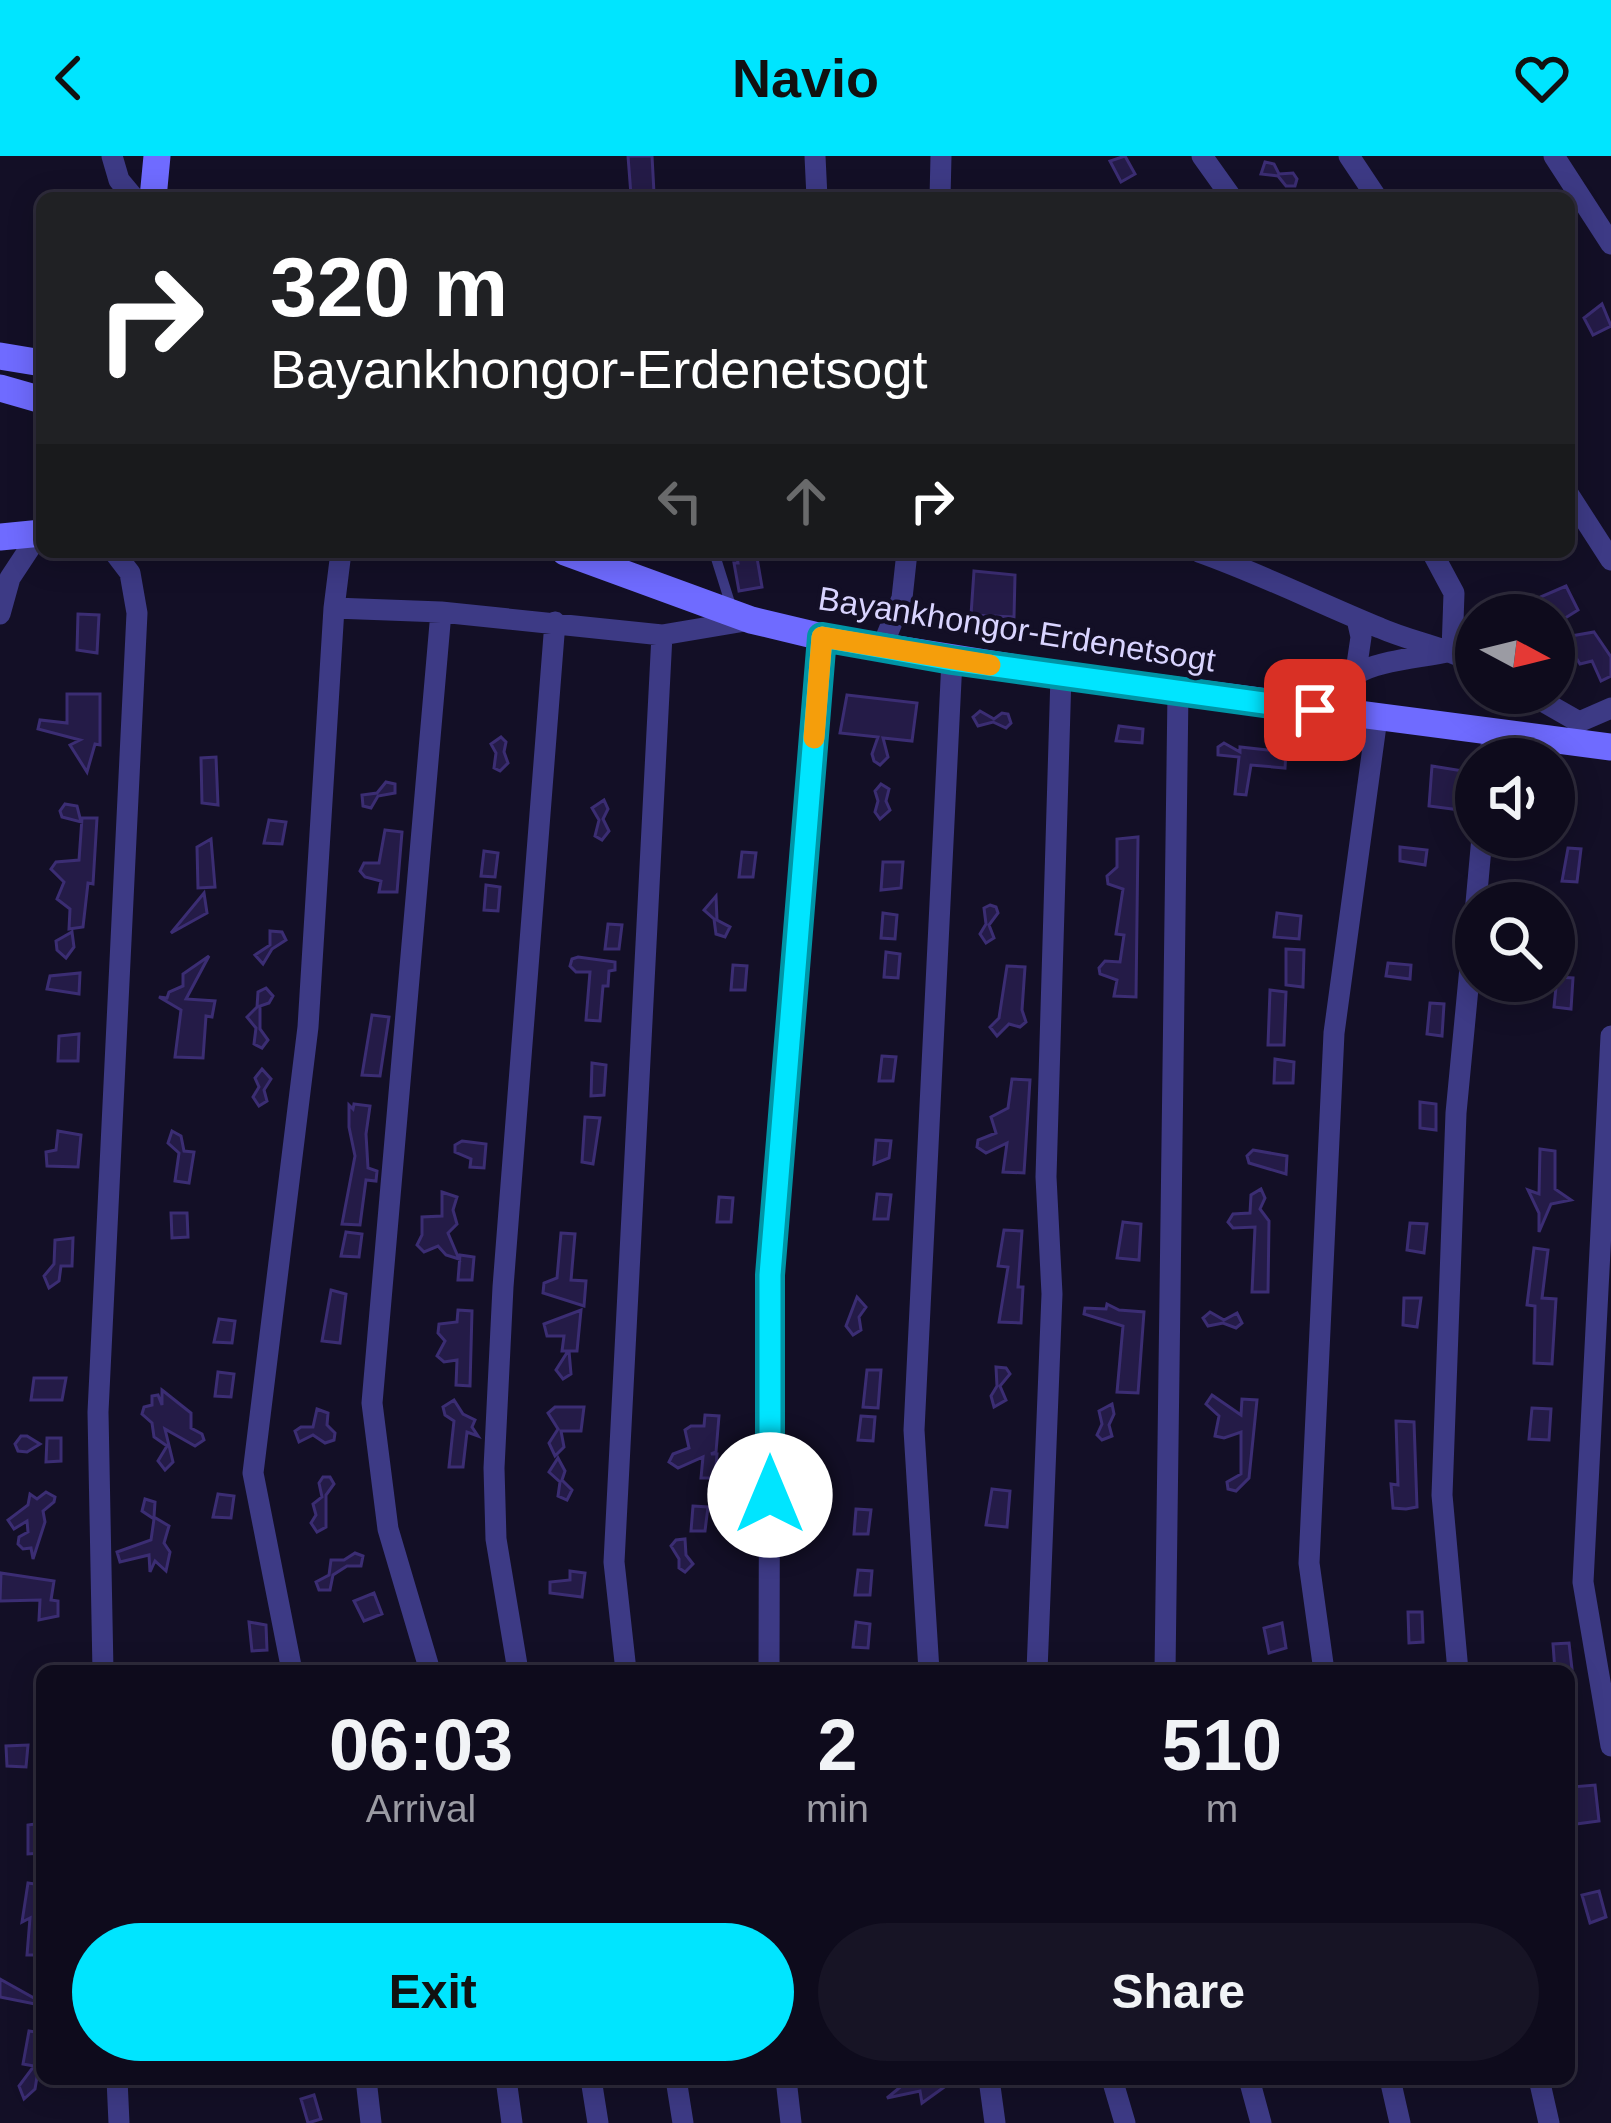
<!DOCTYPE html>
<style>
body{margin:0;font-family:Arial,sans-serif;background:#171425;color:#f1f3f6;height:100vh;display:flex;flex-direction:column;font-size:45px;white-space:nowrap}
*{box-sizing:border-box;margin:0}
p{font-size:39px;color:#9b9ba3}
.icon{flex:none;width:66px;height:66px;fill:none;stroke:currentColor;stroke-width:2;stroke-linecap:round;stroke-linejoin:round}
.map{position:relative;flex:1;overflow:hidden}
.panel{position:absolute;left:36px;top:1509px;width:1539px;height:420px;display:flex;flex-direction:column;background:#0e0b1c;border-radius:18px;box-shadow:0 6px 30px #0003,0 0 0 3px #2e2b3b}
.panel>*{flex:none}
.guide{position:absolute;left:36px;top:36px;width:1539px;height:366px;border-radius:18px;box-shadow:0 6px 30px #0003,0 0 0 3px #2e2b3b;background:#202124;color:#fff;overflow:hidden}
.needle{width:78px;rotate:97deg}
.tools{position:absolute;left:1455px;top:438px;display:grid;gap:24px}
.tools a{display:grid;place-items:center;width:120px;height:120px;border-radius:50%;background:#0e0b1c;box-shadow:0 6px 30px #0003,0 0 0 3px #2e2b3b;font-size:60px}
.pin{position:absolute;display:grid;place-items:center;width:102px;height:102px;color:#fff;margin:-51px;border-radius:24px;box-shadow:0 6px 18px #0006}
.me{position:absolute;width:132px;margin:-66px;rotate:0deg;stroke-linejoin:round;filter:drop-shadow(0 0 9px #0008)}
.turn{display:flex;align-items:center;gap:42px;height:252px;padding:0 36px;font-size:54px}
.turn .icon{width:156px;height:156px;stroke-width:2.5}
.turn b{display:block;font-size:84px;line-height:102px}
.lanes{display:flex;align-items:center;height:114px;padding:0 36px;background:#0003;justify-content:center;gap:60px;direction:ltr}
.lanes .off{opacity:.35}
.eta{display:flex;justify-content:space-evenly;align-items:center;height:204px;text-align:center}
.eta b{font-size:72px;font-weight:800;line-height:84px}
.button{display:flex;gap:24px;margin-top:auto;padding:24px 36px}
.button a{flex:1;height:138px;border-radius:72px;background:#00e5ff;color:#111;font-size:48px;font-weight:800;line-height:138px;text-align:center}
.button a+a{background:#171425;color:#f1f3f6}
header{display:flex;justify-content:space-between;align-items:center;height:156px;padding:0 36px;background:#00e5ff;color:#111;font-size:54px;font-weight:800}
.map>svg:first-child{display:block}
.building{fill:#241b47;stroke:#3b2d73;stroke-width:3}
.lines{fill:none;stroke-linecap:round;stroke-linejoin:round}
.lane{stroke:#3d3a85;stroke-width:10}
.street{stroke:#3d3a85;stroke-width:21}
.secondary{stroke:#6f6bff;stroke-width:27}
.route-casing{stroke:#0095a6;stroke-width:30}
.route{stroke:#00e5ff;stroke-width:21}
.slow{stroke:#f59e0b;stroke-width:21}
.labels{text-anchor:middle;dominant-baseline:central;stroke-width:9;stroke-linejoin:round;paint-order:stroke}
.street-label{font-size:33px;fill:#d9d4ff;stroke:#130f26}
</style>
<header><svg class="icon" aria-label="back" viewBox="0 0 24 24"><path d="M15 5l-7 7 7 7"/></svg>Navio<svg class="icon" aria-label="heart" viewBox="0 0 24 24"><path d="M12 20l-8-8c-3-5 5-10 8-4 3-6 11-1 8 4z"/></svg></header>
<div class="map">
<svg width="1611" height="1967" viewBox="0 0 1611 1967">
<rect width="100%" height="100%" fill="#130f26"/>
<path class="building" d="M628,0H652L654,37L631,39Z
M1125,0L1135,18L1121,26L1110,5Z
M1265,6L1274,8L1279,18L1293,17L1297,23L1295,30H1286L1278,20L1261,18Z
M1602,148L1611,170L1593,179L1584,162Z
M736,396H756L762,431L739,435L734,407H738Z
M974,415L1015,419L1014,461L971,459Z
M1566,430L1578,454L1554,469V459H1499Z
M78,458L99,459L97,497L77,494Z
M1594,476L1611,501V520L1601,525L1592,505L1580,508L1575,500L1554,514V483Z
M67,538H100V589L95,588L87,616L70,589L80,584L38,573L40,564L67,567Z
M847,539L917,547L912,585L883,582L888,601L880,609L874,605L872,598L878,581L840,577Z
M980,555L994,563L1002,557L1008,558L1011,567L1006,572L993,566L978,570L973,561Z
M1119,570L1143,573L1142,587L1116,585Z
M501,581L506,586L504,596L508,607L500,615L494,612L496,597L491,588Z
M1224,587L1240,596V591L1286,596L1285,612L1251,609L1246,639L1235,638L1239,601L1218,599V591Z
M216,601L218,649L202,647L201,602Z
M1432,610L1463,615L1460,654L1429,650Z
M386,626L395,628V637L378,640L371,652L363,650L362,639L377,637Z
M881,628L889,633L886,645L890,654L880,663L875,656L878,645L875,635Z
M604,644L608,653L603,663L609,675L602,684L595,680L599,664L592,652Z
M65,648L77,650L81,666L62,661L60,655Z
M82,662H97L93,728L88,727L83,771L69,773L70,753L57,743L64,726L51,713L56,706L79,704Z
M269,664L286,666L282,688L264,687Z
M385,674L402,676L397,736H379L381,725L365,721L360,715L364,707H379Z
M1138,681L1136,841L1114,840L1117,824L1100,818L1099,812L1105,805L1120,806L1124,779L1116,778L1123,733L1108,728L1107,720L1117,711V683Z
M211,683L215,731L198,732L197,691Z
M1400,691L1427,694L1425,709L1400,705Z
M1568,692L1581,693L1577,726L1562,725Z
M484,695L498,697L495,721L481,720Z
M742,696L756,697L753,721H739Z
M883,706H903L901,732L881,734Z
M486,729L500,731L498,755L484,754Z
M204,737L207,757L171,777Z
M716,740L717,764L730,771L725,781L716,778L714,763L704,754Z
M990,749L996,751L998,757L989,769L994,782L986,787L980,778L986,768L984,752Z
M883,757L897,759L895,783L881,782Z
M1277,757L1301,760L1299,783L1274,781Z
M608,768L622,769L619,793H605Z
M270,775L282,776L286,784L272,793L263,808L255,799L270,789Z
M72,776L74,791L66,802L57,794L56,785Z
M1286,793L1304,794L1303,831L1286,829Z
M886,796L900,798L898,822L884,821Z
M209,800L186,843L215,845L212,861L206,860L203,902L175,901L181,854L159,841L167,842L169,836L183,830V818Z
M578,801L615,806V814L609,815L608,830H603L600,865L586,864L590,816H576L570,810L572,803Z
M1388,807L1411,809L1410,823L1386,820Z
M733,809L747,810L745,834H731Z
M1007,810L1025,811L1022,854L1026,866L1020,871L1009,868L997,880L990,871L999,862Z
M80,817L79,838L47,833L50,820Z
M1557,821L1573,822L1571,853L1554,851Z
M266,832L273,840L269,847L260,850V873L268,884L262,892L254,888L256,872L247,861L257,851L258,836Z
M1270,834L1286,836L1284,889H1268Z
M1430,847L1444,848L1442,880L1427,878Z
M372,859L389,861L380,920L362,919Z
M79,878L78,905H58L59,880Z
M882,900L896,901L893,925H879Z
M1275,903L1294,906L1293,927H1274Z
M592,907L606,909L604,939L591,940Z
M262,913L271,923L264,934L267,945L259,950L253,941L259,931L255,922Z
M1012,923L1030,924L1024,1017L1003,1016L1007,987L986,997L977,991L978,984L996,977L991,961L1008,952Z
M1420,946L1436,948V974L1420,972Z
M354,948L370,950L366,978L368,1012L377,1015L376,1025L366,1024L360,1069L342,1068L355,1000L349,971V949L353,953Z
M585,961L600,962L593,1008L582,1006Z
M58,975L81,979L78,1011L47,1010L46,996L56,994Z
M172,975L181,980L184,995L194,996L189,1027L175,1025L179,997L168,987Z
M876,984L891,985L889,1002L874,1008Z
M462,985L486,988L484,1012L470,1011L471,1003L455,996V989Z
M1540,993L1555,995V1033L1571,1044L1551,1048L1539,1076V1057L1528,1034L1539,1038Z
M1253,994L1287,1000L1286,1018L1249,1007L1247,1000Z
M1261,1033L1265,1042L1260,1053L1269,1065L1268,1136H1252L1255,1071L1233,1072L1228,1066L1233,1058L1250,1057L1251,1039Z
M442,1036L457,1041L453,1054L457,1068L448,1077L459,1103L446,1099L438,1090L424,1096L417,1089L422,1079V1061L442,1060Z
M877,1038L891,1039L888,1063H874Z
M719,1041L733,1042L731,1066H717Z
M171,1057H187L188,1081L172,1082Z
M1123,1066L1141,1068L1139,1104L1117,1102Z
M1410,1067L1427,1068L1424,1097L1407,1094Z
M1004,1074L1022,1075L1018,1131H1023L1021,1167L999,1166L1008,1111L998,1110Z
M346,1076L362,1078L359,1101L341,1100Z
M561,1077L575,1078L571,1124L586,1125L584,1150L543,1137L544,1127L557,1122Z
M73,1082L72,1110H61L59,1125L49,1132L44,1120L54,1108L55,1084Z
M1534,1092L1548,1094L1542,1142L1556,1143L1552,1208L1534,1207L1535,1150L1527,1149Z
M460,1099L474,1101L472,1124H458Z
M331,1134L346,1138L340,1187L322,1185Z
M857,1141L866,1151L859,1161L861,1174L853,1179L846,1170Z
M1404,1142H1421L1417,1171L1403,1169Z
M1107,1148L1119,1154L1144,1156L1138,1237L1117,1236L1123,1170L1084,1158L1085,1152L1106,1153Z
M458,1154L472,1155L470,1230L456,1229L457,1204L444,1206L437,1200L445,1185L438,1177L439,1168L457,1166Z
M581,1154L577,1195H569L571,1218L563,1223L556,1214L568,1195H562L564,1180H547L544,1168Z
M1210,1156L1224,1164L1237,1157L1242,1167L1236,1172L1223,1167L1208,1170L1203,1162Z
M219,1163L235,1165L232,1187L214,1186Z
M996,1211L1006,1212L1010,1218L1000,1230L1006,1244L994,1251L991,1240L997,1230Z
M867,1214H881L878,1252L863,1251Z
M218,1216L234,1218L231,1241L215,1240Z
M34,1222H66L62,1244H31Z
M162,1234L191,1257V1272L202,1278L204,1284L195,1290L165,1273L173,1306L165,1314L158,1305L167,1290L154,1281L152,1267L142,1258L144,1251L152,1249V1240L158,1239L162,1249Z
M1212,1239L1241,1259L1242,1243L1257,1244L1249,1322L1236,1335L1228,1333L1227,1326L1241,1318V1276L1224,1282L1215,1280L1219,1260L1206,1248Z
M454,1244L463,1258L475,1264L472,1271L478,1280L467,1276L463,1311H449L454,1265L445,1259L443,1251Z
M1112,1248L1114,1258L1109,1269L1112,1280L1102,1284L1097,1279L1102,1268L1099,1255Z
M555,1251H584L581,1275H561L564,1291L555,1300L549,1287L558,1273L548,1257Z
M1532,1252L1551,1253L1549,1284L1529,1283Z
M317,1253L328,1257L327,1269L335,1277L334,1284L325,1287L313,1279L299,1286L295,1275L301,1271H313Z
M705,1259L719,1260L716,1296L711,1298H717L715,1322H701L703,1301L678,1312L669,1306L673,1298L689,1292L685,1274L691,1270H704Z
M861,1260L875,1261L873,1285L858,1284Z
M1396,1265L1414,1266L1417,1351L1406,1353L1393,1352L1391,1328L1398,1329Z
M21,1280H27L40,1288L27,1296L18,1295L15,1288Z
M47,1282H61V1305L46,1306Z
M558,1302L565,1315L562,1324L572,1334L567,1344L558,1340L560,1326L549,1316Z
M323,1321H330L334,1328L326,1339V1371L317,1376L311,1367L316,1359L313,1348L322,1341L319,1327Z
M992,1333L1010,1335L1007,1371L986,1369Z
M46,1336L55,1341L54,1346L43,1355L45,1366L33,1403L31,1392L23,1393L18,1388L19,1381L28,1376L27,1365L14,1373L8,1364L28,1349L30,1338L37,1343Z
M218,1338L234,1340L231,1362L213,1361Z
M145,1343L155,1346L154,1361L169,1370L164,1387L170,1396L166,1415L155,1405L150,1416L149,1399L120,1406L117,1396L151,1384L154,1363L142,1355Z
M693,1350L708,1351L705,1375H691Z
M856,1353L871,1354L868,1378H854Z
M685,1383L686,1399L693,1408L685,1416L679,1412V1403L671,1390L676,1384Z
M355,1397L363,1400L361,1410H347L333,1419L330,1434H319L316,1426L329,1419L331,1404H344Z
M858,1414L872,1415L870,1439H855Z
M570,1415L585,1417L582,1441L550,1437V1426L570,1424Z
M1,1417L54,1425L51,1444L58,1445V1460L39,1464L40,1444L0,1445Z
M374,1437L382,1458L364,1465L354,1445Z
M1408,1456H1422L1423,1486L1409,1487Z
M249,1466L266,1469L267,1494L252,1495Z
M856,1466L870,1468L868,1492L853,1491Z
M1282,1467L1286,1492L1269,1497L1264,1472Z
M1569,1487L1572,1513L1555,1515L1553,1488Z
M28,1589L26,1611L7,1610L6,1590Z
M1595,1629L1599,1665L1576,1668L1571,1631Z
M42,1667V1697L28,1698V1669Z
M28,1727L42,1729V1799H27L30,1762L22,1766Z
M1599,1735L1606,1761L1590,1767L1582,1739Z
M0,1823L41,1846L40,1849L0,1841Z
M29,1875L42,1877V1891L35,1933L24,1943L19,1930L34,1910L23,1908Z
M910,1923H946L947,1929L922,1947L920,1935L887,1942Z
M314,1939L321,1963L308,1967L301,1943Z"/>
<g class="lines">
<path class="lane" d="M714,396L731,450"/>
<path class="street" d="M112,0L119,24L134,42
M815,0L817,42
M1202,0L1232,42
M1349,0L1377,42
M1554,0L1611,88
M940,42L941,0
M1569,339L1611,404
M1199,396C1261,418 1319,447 1380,472C1412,486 1446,491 1476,508
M334,452L441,456L662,479L751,464
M0,458L10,422L39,378
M882,491L902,442L907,396
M1356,515L1361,481L1357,463
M1528,537L1579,566L1611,552
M1315,554C1352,503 1394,507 1452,495L1454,437L1432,396
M1490,603L1492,577
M1476,747L1482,681
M1611,880L1583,1426L1611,1590
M103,1515L98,1256L137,457L130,417L114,396
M292,1515L253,1317L308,871L334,452L341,396
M430,1515L388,1373L372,1247L441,456
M518,1515L496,1383L494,1312L503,1131L555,466
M626,1515L614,1406L662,479
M769,1515L770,1119L822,481
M929,1515L914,1274L952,504
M1037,1515L1052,1138L1046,1021L1061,519
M1165,1515L1178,535
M1324,1515L1309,1407L1334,877L1377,562
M1458,1515L1442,1339L1456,957L1476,749
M117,1923L119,1967
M366,1923L371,1967
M506,1923L512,1967
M591,1923L598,1967
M676,1923L683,1967
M786,1923L791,1967
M989,1923L995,1967
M1112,1923L1125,1967
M1249,1923L1261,1967
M1390,1923L1400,1967
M1539,1923L1549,1967"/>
<path class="secondary" d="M153,42L157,0
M0,200L42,207
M0,232L42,244
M0,381L42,377
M565,396L751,464L822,481L1061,519L1611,591"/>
</g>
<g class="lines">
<g class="route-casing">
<path id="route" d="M770,1339V1119L822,481L952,504L1315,554"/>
</g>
<use href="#route" class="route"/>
<path class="slow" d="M814,582L822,481L990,509"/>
</g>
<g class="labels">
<g class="street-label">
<text transform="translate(1017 473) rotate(9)">Bayankhongor-Erdenetsogt</text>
</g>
</g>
</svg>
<div class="tools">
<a><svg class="needle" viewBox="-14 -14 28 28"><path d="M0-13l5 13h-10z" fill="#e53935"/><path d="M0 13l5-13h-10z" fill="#9b9ba3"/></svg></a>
<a><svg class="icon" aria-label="sound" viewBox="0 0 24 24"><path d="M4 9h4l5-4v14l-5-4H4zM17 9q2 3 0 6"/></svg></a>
<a><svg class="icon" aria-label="search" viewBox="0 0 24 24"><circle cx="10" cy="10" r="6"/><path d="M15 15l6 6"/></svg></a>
</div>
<div class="pin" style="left:1315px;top:554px;background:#d93025"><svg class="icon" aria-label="arrive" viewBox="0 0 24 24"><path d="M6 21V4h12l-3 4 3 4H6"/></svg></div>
<svg class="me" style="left:770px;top:1339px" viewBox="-20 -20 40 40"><circle r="19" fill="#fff"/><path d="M0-13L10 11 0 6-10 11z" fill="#00e5ff"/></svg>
<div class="guide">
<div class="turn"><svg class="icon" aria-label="right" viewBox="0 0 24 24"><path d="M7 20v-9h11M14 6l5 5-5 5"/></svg><div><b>320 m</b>Bayankhongor-Erdenetsogt</div></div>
<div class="lanes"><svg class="icon off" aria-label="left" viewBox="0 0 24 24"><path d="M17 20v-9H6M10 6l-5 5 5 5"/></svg><svg class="icon off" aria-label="ahead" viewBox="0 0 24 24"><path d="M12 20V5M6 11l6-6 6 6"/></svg><svg class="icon" aria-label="right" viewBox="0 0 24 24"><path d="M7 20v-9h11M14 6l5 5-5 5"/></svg></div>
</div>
<section class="panel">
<div class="eta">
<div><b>06:03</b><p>Arrival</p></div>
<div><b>2</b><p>min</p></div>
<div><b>510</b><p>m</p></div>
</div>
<div class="button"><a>Exit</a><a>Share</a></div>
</section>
</div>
